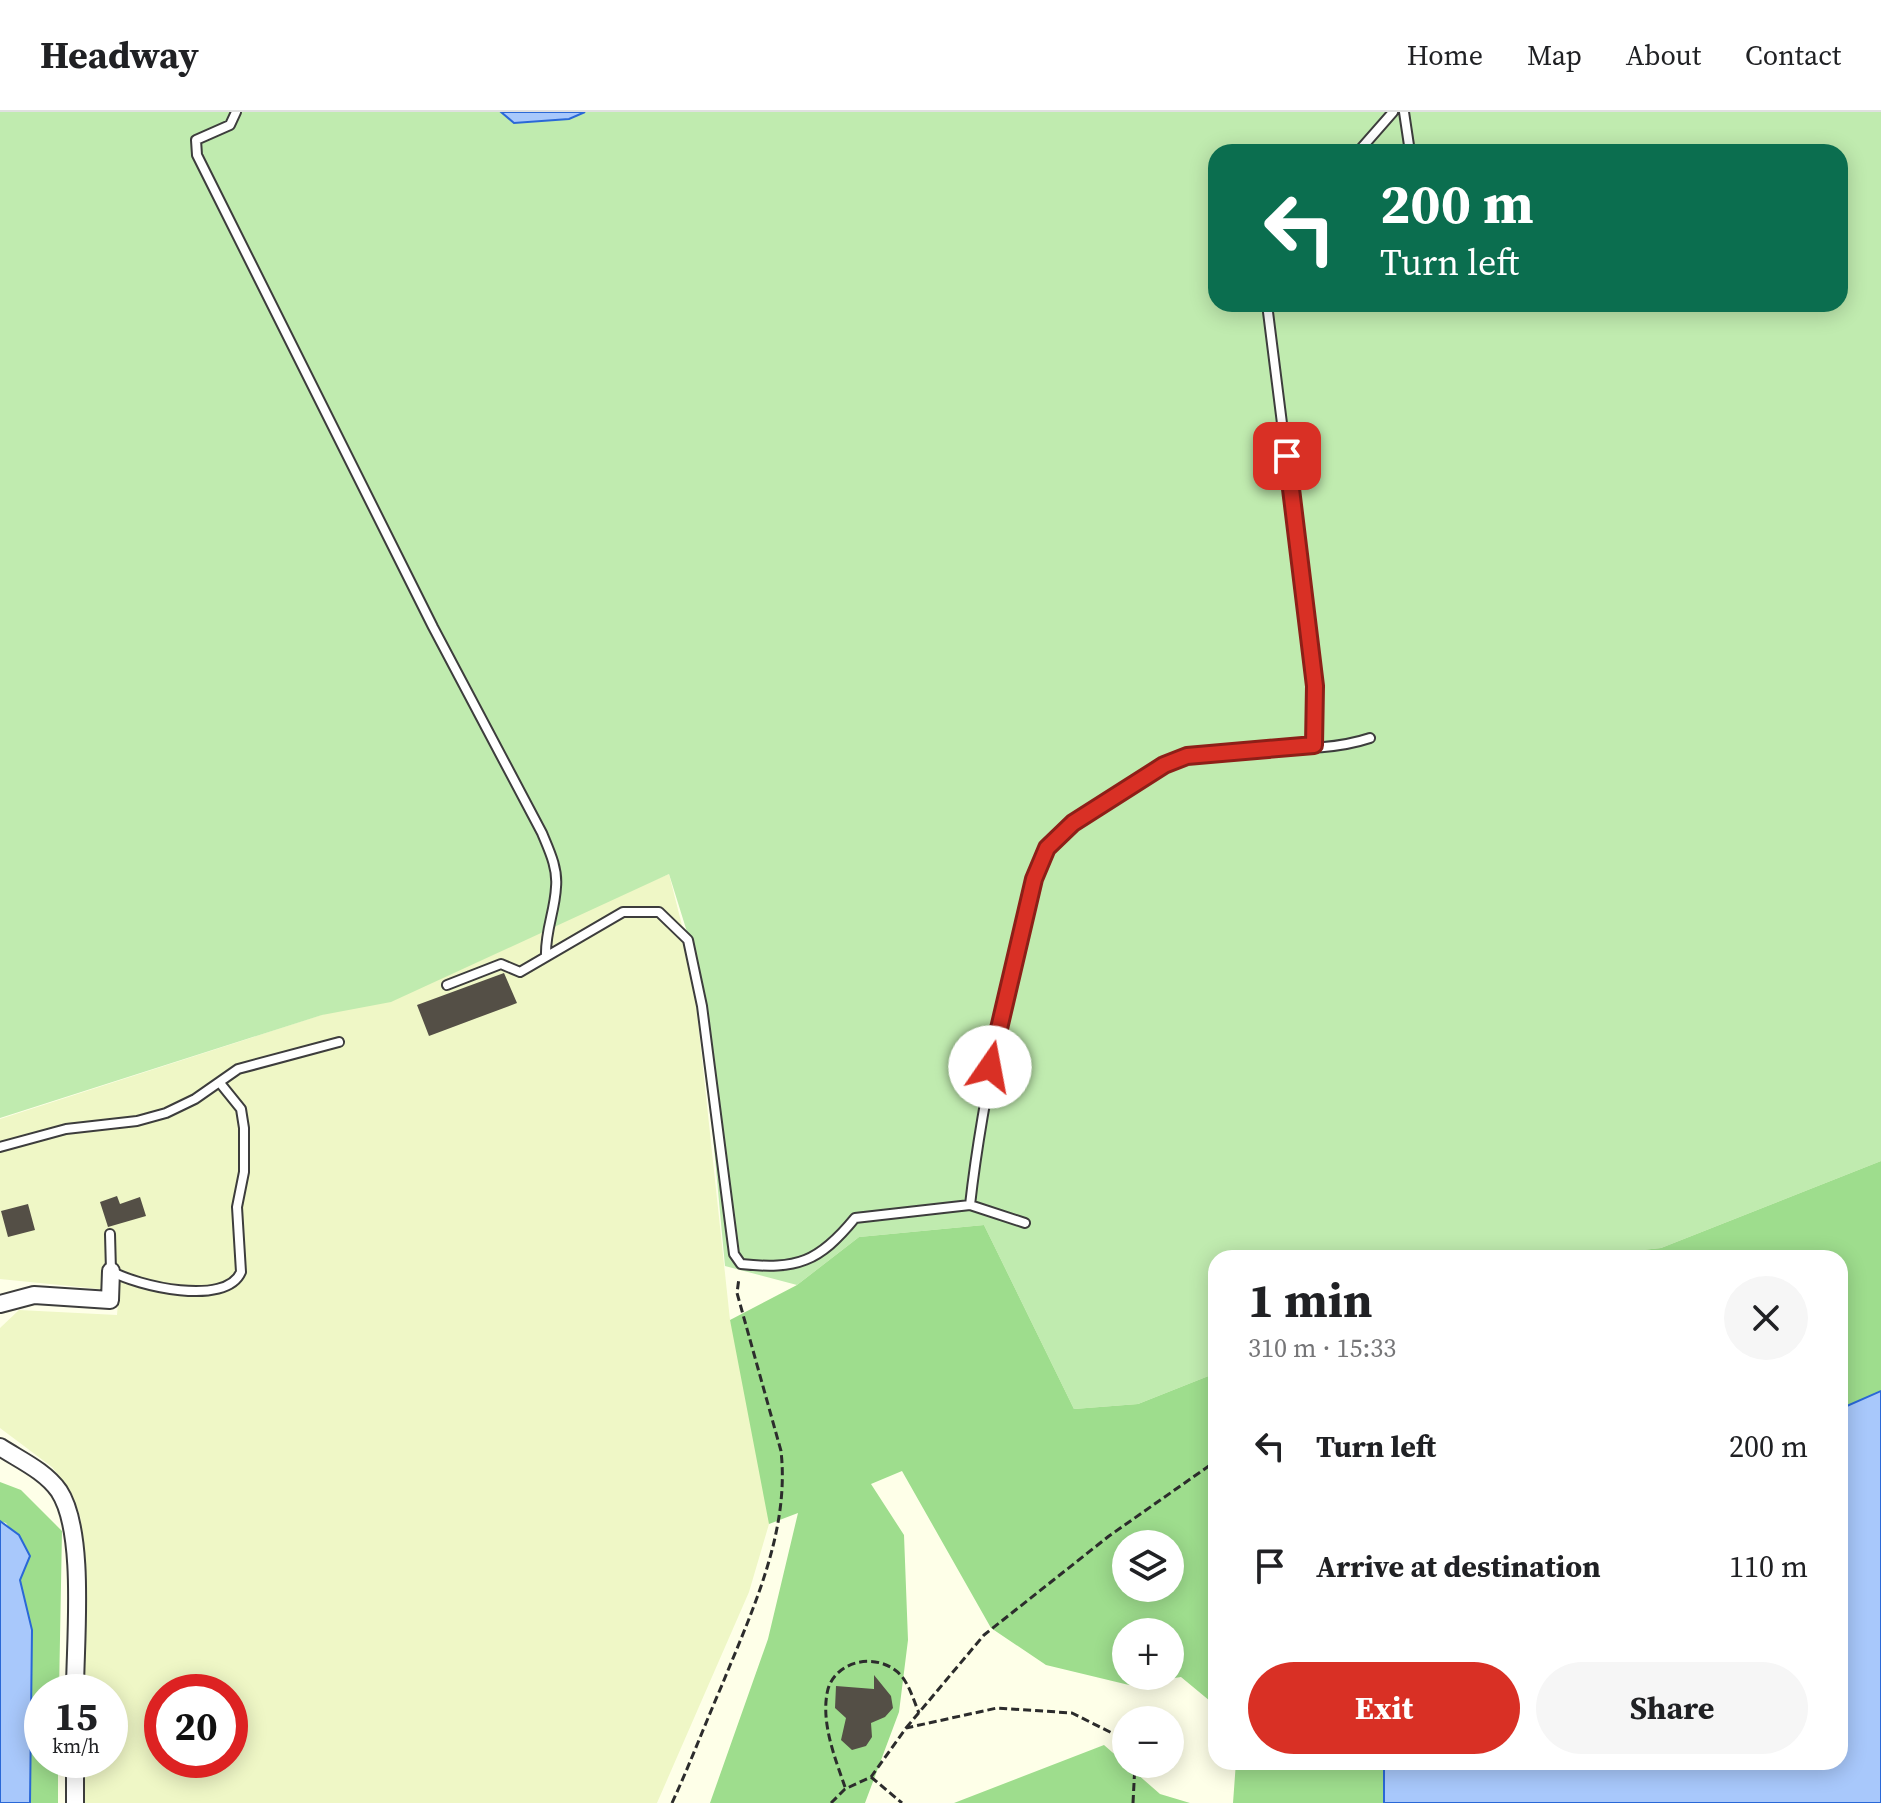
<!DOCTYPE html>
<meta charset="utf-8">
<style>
body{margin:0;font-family:"Source Serif 4",serif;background:#f6f6f6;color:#202124;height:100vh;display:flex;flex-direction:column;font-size:30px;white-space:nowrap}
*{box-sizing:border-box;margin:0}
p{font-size:26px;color:#757577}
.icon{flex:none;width:44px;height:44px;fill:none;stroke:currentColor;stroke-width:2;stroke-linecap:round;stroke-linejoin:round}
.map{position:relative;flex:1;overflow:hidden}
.panel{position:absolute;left:1208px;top:1138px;width:640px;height:520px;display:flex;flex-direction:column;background:#fff;border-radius:24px;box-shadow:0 4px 20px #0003}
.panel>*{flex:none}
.top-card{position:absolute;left:1208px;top:32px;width:640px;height:168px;border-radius:24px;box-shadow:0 4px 20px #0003;background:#0b6e4f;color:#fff;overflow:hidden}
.fabs{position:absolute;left:1112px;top:1418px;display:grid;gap:16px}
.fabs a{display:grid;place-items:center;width:72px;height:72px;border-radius:50%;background:#fff;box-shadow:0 4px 20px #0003;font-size:40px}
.speed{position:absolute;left:24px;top:1562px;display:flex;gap:16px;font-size:40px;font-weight:700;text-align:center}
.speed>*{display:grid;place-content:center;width:104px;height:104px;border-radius:50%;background:#fff;box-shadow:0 4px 20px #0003;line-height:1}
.speed small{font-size:20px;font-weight:400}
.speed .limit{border:12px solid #d22;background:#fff;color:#111}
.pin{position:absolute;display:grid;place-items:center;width:68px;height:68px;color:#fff;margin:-34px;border-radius:16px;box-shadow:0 4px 12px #0006}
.me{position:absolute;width:88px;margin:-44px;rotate:12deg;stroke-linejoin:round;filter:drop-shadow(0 0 6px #0008)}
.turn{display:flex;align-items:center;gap:28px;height:168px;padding:0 40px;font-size:36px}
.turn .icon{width:104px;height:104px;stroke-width:2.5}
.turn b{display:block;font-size:56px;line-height:68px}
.round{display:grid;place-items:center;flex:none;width:84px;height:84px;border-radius:42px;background:#f6f6f6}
.headline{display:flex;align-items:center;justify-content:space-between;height:136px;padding:0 40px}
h1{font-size:48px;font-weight:700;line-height:60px}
.action{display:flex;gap:16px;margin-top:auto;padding:16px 40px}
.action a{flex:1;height:92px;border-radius:48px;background:#d93025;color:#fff;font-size:32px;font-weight:700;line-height:92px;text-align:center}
.action a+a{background:#f6f6f6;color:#202124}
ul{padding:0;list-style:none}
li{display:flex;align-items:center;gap:24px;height:120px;padding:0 40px}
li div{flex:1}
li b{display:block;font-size:30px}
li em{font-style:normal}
header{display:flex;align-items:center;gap:48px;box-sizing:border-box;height:112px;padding:0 40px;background:#fff;border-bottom:2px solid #e0e0e0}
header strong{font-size:38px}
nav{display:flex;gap:44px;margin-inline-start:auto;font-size:28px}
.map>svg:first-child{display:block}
.farmland{fill:#eff7c6;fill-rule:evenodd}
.green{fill:#c0ebaf;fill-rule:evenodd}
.forest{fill:#9edd8d;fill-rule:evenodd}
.water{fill:#a8c8fb;stroke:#2a68d7;stroke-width:2}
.building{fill:#544f46}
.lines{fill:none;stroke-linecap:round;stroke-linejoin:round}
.lane-casing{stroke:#3d3d3d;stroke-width:12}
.street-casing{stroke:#3d3d3d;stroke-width:20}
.path{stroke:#2c2c2c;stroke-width:3;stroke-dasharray:8 4;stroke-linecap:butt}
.lane{stroke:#fff;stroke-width:8}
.street{stroke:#fff;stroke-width:16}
.route-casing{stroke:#8d1f18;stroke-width:20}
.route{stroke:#d93025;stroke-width:14}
</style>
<header>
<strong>Headway</strong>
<nav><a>Home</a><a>Map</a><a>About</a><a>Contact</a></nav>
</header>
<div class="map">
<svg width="1881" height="1691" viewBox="0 0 1881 1691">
<rect width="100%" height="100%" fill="#feffe8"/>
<path class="farmland" d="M669,762L692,853L730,1208L772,1361L769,1412L749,1480L657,1691H85L84,1648H110V1580H84V1431L80,1404L71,1380L52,1355L0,1316V1216L19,1198L117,1203L119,1179L0,1167V1007L380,884ZM162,1580H230V1648H162Z"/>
<path class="green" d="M0,0H1881V1049L1661,1136L1567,1146H1216V1261L1138,1292L1074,1297L984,1113L859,1125L797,1173L725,1154L697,852L669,762L391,890L322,903L0,1006ZM1216,40H1840V192H1216Z"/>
<path class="forest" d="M1881,1049V1279L1840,1297V1146H1567L1661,1136Z
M984,1113L1074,1297L1138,1292L1216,1261V1594L1181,1565L1129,1573L1046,1553L991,1516L902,1359L871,1372L904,1423L908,1528L899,1600L865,1691H710L768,1527L798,1401L769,1412L730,1208L797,1173L859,1125ZM1126,1432H1170V1476H1126ZM1126,1520H1170V1564H1126Z
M0,1370L21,1378L62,1419L59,1580H42V1648H58V1691H30L32,1518L20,1468L30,1444L6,1411L0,1409Z
M1104,1633L1160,1682L1190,1691H954Z
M1236,1650H1384V1691H1233Z"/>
<path class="water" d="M501,0H585L569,7L514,11Z
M1881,1279V1691H1384V1650H1840V1297Z
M0,1409L19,1423L30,1444L20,1468L32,1518L30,1691H0Z"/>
<path class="building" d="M504,861L517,891L429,924L417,893Z
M117,1084L120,1092L140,1085L146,1104L108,1115L100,1090Z
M28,1092L35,1118L8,1125L1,1099Z
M874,1563L891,1584L893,1596L885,1605L871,1611L872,1625L866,1634L852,1638L841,1628L846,1606L835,1596L836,1574L874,1577Z"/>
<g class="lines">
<g class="lane-casing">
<path id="lane" d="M236,0L230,13L196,28L197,43L433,515L542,721C549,738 558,756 556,775C555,799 545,819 546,844
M1404,0L1410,40
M1358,40L1393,0
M1267,192L1315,574L1314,633
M447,873L501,852L520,860L623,800H659L688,828L702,894L734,1142L741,1152C797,1158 819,1150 855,1106L970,1093L1025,1111
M0,1035L66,1017L137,1009L166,1001L195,987L238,957L339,930
M970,1093C980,1004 998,918 1019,830C1026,800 1030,763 1047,737C1061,715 1163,649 1188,643C1247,630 1313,645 1370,626
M110,1122L111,1159C137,1174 226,1195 241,1160L237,1095L244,1060V1016L241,997L220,971"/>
</g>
<g class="street-casing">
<path id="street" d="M0,1192L34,1183L110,1188L111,1159
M0,1335C20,1348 45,1359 59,1379C86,1420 75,1529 75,1580
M75,1691V1648"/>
</g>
<path class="path" d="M906,1616L984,1523L1109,1424L1216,1349
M871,1665L902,1691
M845,1675C835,1646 820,1609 828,1577C836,1550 872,1541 895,1558C908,1567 913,1587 919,1601
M672,1691C690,1652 705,1612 722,1573C752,1499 790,1420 781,1339L737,1181L739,1166
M831,1691L845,1677L871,1665L906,1616L997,1596L1072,1601L1126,1628
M1133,1691L1135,1652"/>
<use href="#lane" class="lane"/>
<use href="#street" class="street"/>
</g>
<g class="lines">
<g class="route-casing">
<path id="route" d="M990,955L1034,767L1047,736L1073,711L1164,653L1187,644L1314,633L1315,574L1287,344"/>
</g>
<use href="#route" class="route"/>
</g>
</svg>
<div class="fabs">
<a><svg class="icon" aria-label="layers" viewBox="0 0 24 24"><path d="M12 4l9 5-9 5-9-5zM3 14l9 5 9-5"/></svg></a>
<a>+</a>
<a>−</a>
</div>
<div class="speed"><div>15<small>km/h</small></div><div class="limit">20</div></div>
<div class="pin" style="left:1287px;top:344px;background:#d93025"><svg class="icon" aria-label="arrive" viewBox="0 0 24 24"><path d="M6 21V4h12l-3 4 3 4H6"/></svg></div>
<svg class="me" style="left:990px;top:955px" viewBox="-20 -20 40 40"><circle r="19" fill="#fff"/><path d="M0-13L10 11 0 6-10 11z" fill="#d93025"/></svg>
<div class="top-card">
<div class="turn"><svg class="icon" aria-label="left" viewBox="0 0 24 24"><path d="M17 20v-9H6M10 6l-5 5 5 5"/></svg><div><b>200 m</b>Turn left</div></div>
</div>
<section class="panel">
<div class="headline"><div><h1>1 min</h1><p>310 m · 15:33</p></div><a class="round"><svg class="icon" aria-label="close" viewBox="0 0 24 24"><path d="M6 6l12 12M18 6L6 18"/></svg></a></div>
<ul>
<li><svg class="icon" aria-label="left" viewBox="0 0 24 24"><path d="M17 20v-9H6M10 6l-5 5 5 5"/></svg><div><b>Turn left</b></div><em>200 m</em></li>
<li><svg class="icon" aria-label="arrive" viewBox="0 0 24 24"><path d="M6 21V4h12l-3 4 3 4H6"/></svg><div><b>Arrive at destination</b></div><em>110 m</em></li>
</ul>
<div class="action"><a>Exit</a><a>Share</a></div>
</section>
</div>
